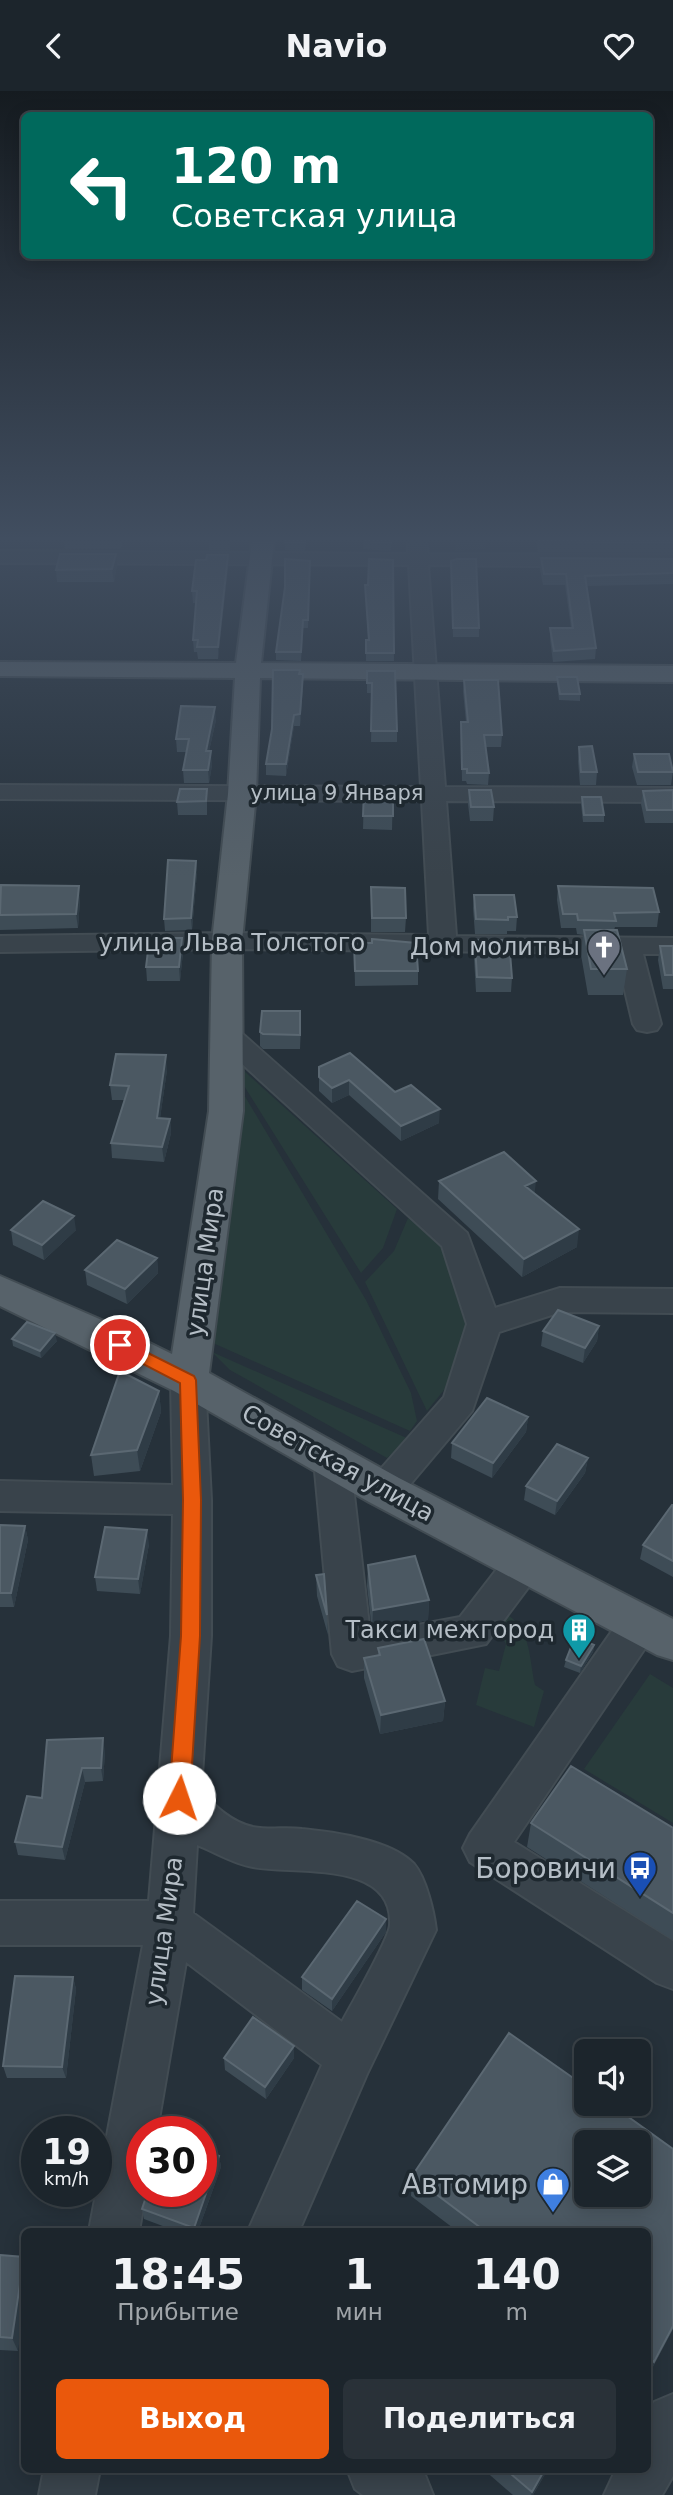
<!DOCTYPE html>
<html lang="ru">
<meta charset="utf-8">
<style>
body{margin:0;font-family:"DejaVu Sans",sans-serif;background:#293138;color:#f1f3f6;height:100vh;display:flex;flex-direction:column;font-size:26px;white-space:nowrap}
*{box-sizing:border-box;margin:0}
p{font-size:23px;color:#a0a5a9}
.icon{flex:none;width:38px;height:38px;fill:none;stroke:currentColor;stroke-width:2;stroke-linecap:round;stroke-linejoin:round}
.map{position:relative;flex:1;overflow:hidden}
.panel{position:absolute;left:21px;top:2137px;width:630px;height:245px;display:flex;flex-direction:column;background:#1c252c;border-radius:10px;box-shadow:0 4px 18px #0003,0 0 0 2px #3a4248}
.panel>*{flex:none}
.banner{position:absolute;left:21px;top:21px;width:632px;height:147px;border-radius:10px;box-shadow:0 4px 18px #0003,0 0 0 2px #3a4248;background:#00695c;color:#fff;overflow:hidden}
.tools{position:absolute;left:574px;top:1948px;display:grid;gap:14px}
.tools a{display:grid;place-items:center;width:77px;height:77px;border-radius:10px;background:#1c252c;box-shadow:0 4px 18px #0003,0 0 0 2px #3a4248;font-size:35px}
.speed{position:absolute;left:21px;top:2025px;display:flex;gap:14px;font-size:35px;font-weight:700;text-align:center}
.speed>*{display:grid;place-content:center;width:91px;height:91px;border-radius:50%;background:#1c252c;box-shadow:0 4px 18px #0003,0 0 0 2px #3a4248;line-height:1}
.speed small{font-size:18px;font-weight:400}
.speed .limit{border:10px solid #d22;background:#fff;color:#111}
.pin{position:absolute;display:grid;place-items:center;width:60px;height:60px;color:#fff;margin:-30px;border:4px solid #fff;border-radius:50%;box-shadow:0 2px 7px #0007}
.me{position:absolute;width:77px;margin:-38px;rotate:4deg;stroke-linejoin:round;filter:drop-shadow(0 0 5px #0008)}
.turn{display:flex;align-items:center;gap:24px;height:147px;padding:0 35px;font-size:32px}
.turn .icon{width:91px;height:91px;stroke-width:2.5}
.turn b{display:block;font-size:49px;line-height:60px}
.eta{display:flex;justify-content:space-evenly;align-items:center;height:119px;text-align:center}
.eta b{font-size:42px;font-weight:800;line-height:49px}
.action{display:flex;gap:14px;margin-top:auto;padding:14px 35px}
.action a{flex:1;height:80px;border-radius:10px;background:#ea580c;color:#fff;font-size:28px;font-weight:800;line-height:80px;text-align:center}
.action a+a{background:#293138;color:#f1f3f6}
header{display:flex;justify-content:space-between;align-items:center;height:91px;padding:0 35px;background:#1c252c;font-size:32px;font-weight:800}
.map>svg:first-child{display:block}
.green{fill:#283b3b}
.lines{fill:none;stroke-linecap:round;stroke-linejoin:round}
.minor-casing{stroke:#424c53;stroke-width:4}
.major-casing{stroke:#424c53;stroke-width:4}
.minor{fill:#39434b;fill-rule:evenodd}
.major{fill:#57626a;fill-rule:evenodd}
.wall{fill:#3e4c56;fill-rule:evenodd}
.shaded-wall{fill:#2f3c46}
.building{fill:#4b5862;stroke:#5b6872;stroke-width:2;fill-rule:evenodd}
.route{fill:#ea580c;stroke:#983908;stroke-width:2}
.labels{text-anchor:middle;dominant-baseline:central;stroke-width:7;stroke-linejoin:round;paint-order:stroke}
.far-street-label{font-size:21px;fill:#b5bec6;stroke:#1e282f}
.street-label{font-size:24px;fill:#b5bec6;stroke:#1e282f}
.poi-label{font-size:24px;fill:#b5bec6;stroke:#1e282f;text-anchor:end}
.near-poi-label{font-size:28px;fill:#b5bec6;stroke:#1e282f;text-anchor:end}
</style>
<header><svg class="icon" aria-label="back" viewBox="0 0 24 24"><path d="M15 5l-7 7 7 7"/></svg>Navio<svg class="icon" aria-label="heart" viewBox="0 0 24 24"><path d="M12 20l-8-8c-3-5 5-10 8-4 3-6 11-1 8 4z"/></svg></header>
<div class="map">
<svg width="673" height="2404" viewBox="0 0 673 2404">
<rect width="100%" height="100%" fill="#26313a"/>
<path class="green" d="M244,980L397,1118L383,1157L361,1182L241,990Z
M237,992L366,1209L411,1302L417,1330L410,1340L213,1252Z
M408,1127L447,1158L461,1197L468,1247L448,1294L427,1320L365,1191L394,1160Z
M212,1261L409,1348L387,1367L230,1279Z
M503,1521C531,1535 529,1566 535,1594L544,1600L534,1636L476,1614L485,1577L499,1580L506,1553L497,1537Z
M650,1583L673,1597V1732L584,1678Z"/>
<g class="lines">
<g class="minor-casing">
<path id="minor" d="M408,450H426L428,463L673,464V476L428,474L445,696L673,697V711L446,710L456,845L673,847V863H643L661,933L657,939L647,941L637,939L633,933L616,862L227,858L0,861V845L227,842L429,844L422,710L0,708V694L421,696L409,474L0,472V460L408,463Z
M227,935L237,938L467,1142L495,1217L560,1197L673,1198V1222L561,1221L499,1241L472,1320L397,1409L384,1414L371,1409L366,1399L371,1389L444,1306L467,1233L442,1155L217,950L213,944L217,938Z
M188,1276L200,1280L205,1289L211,1409V1545L201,1700C216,1716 231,1731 253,1736C269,1739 286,1736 302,1738C333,1741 391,1749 414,1773C426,1787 434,1821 436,1839L367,1983L299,2140H248L322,1974L186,1871L157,2040H142V2100H146L139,2140H89L143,1854H0V1810H149L171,1545L173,1423L0,1420V1390L173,1394L171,1289L176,1280ZM197,1754C215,1761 234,1773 253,1776C294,1784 394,1768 390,1834C389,1848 351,1914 342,1931L193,1822Z
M332,1355L345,1359L350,1369L370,1543L460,1526L511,1460L525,1455L539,1460L544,1471L539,1482L486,1553L352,1580L338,1575L332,1563L314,1369L319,1359Z
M640,1515L654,1520L660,1532L654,1544L514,1751L673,1850V1898L657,1892L470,1771L463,1757L470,1743L626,1520Z
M673,2303V2385L662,2404H604L616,2378H648V2322L654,2311Z
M44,2378H100L95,2404H39Z
M347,2378H418L425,2384L433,2404H363L355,2398Z"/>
</g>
<g class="major-casing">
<path id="major" d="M252,450H274L261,572L673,575V591L260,587L256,703L242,850L243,1020L209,1282L399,1387L673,1528V1569L657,1564L369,1411L174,1300L0,1215V1185L111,1233L172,1263L209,1020L212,850L228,703L235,587L0,585V571L236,572Z"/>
</g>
<use href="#minor" class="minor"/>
<use href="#major" class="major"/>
</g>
<path class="wall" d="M64,450H123L121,458H65Z
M209,450H230V459H209Z
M285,450H306L305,460L285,459Z
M364,450H391V460L363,458Z
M536,450H673V462L538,461Z
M228,464V476L218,568H198L197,561H194L193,549L196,512H193L192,500L206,469Z
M541,467L673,468V493L587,495L596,557L595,568L553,571L550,548V537H571L565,494H543L540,478Z
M393,469L394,570H366V549H368L365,494H368Z
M310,470L308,537H303L301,570L276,569V561Z
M451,470L479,537V546H453Z
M117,475L114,491H57L56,479Z
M367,580L397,640V651H371L372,602H367Z
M300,583L303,594L300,635H294L286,685L266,684V673Z
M557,586L580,603V610L559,609L557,592Z
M464,589L502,644L501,656H486L489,682L488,694L467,693L466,690H462L461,631H466L463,600Z
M216,629L209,660L212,674L209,692H184L183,679L187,661H177L176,648Z
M579,656L597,681L596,694H580L578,670Z
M634,663L673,680L671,694H637L632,676Z
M207,698V724H178L177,711Z
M469,699L494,716L493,730H470L468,713Z
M673,699V732H645L641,713L643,700Z
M364,700H393L392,739L363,738Z
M582,706L604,724V731H583L581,713Z
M196,770L197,781L192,839L165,840L164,828Z
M558,795L659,821L657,836H615L614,839L627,878L623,904H588L581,864L583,844L577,843L576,837H561L557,809Z
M371,796L406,827L405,841H371Z
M0,798L80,809L78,837L0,839Z
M474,804L517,826L516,840H507V843H475L473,817Z
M182,847L183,861L180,890H147L146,876L163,852Z
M478,849L512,887L511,901H476L474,867L475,853H478Z
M354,852H372L418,880V894L355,895Z
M660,855L673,856V898H663L658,869Z
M301,934L300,958H263L260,955V941Z
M319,976L395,1001L439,1032L401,1050L349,1004L332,1012L319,1000Z
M167,979L160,1027L170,1028L171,1042L164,1071L112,1067L111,1052L124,1009H112L110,994Z
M439,1090L577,1156L522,1186L438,1108Z
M11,1139H76L44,1169L13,1154Z
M157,1167L158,1182L127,1213L87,1194L85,1179Z
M599,1235L597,1250L583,1272L541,1255L543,1240Z
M12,1248L57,1250L41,1267L13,1255Z
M159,1300L161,1321L140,1380L94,1385L91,1364Z
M528,1326L526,1341L492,1387L451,1367L452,1352Z
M588,1367L585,1382L555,1424L524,1409L526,1395Z
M673,1414V1486L640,1468L643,1454Z
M0,1434L25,1435L28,1449L14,1516H0Z
M149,1453L140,1503L97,1500L95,1486Z
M368,1474L429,1509L428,1529L372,1540L367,1495Z
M316,1484L327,1524L328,1544L317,1505Z
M594,1554L593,1561L580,1582L564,1576L566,1569Z
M378,1557L445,1610L443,1630L380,1643L364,1587V1567L378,1564Z
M105,1661L103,1690L85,1691L65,1769L18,1764L15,1751L42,1707Z
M531,1732L673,1737V1849L527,1756Z
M386,1828V1841L332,1920L302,1899V1886Z
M73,1886L76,1898L66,1987H7L3,1975Z
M509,1942L586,1996V2012H609L673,2058V2238L648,2285V2140H457L411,2105L412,2085ZM586,2051H639V2104H586Z
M224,1967H294L266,2008L225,1979Z
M219,2065L221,2076L198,2140H176L144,2128L142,2118Z
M0,2164L18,2260L0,2259Z
M483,2378H548L533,2404H513Z"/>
<path class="shaded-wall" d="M456,450H486L485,458L455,460Z
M116,463L117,475L114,491L112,478Z
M228,464V476L218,568V556Z
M303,583V594L300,635V623Z
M215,616L216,629L206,674V660Z
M294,624V635L286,685V673Z
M211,660L212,674L209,692L208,679Z
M196,770L197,781L192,839L191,827Z
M79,795L80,809L78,837L76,823Z
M182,847L183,861L180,890L179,876Z
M166,964L167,979L158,1041L157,1027Z
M349,989V1004L332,1012V997Z
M440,1018L439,1032L401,1050V1035Z
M170,1028L171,1042L164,1071L162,1056Z
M536,1090L534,1108L525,1095Z
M74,1125L76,1139L44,1169L42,1154Z
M579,1138L577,1156L522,1186L524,1168Z
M157,1167L158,1182L127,1213L125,1198Z
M599,1235L597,1250L583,1272L585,1257Z
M55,1242L57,1250L41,1267L40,1260Z
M159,1300L161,1321L140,1380L137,1359Z
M528,1326L526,1341L492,1387L493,1372Z
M588,1367L585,1382L555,1424L557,1410Z
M25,1435L28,1449L14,1516L11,1502Z
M147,1439L149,1453L140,1503L138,1488Z
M429,1509L428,1529L372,1540L373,1519Z
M594,1554L593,1561L580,1582L581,1575Z
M445,1610L443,1630L380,1643L381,1624Z
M103,1647L105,1661L103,1690L101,1677Z
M82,1677L85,1691L65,1769L62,1756Z
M386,1828V1841L332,1920V1908Z
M73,1886L76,1898L66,1987L62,1976Z
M294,1955V1967L266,2008L265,1996Z
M219,2065L221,2076L198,2140H194V2137Z
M24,2168V2220L18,2260L12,2247Z
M673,2235V2238L648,2285L654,2271Z
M545,2378H548L533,2404H531Z"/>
<path class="building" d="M285,450H305V451H285Z
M364,450H391V452Z
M539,450H673V452Z
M60,463H116L112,478L56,479Z
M207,464H228L218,556H197L198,549H193L197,500H192L196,469H206Z
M541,467L673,468V482L585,485L596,557L554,560L550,537H573L566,483H544Z
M285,468L310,470L308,529H303L301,561H276L285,496Z
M369,468L393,469L394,562H366V549H369L365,494H368Z
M457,468H476L479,537H453L451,470Z
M273,579H300L299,583H303L300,623L294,624L286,673H266L272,638Z
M367,580H395L397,640H371L372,592H367Z
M557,586H577L580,603H560Z
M464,589H498L502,644H484L489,682H467V678H462L461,631H468Z
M181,615L215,616L206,660H211L208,679H183L189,648H176Z
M592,655L597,681H581L579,656Z
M634,663H669L673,681H638Z
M180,698H207L206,710L177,711Z
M469,699H491L494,716H471Z
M673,699V719H647L643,700Z
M364,700H393V725H363Z
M582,706H601L604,724H584Z
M168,769L196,770L191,827L164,828Z
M1,794L79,795L76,823L0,824Z
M558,795L653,797L659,821L614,822L616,830L578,829L577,823H563Z
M371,796L405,797L406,827H372Z
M474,804H514L517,826H508V829L476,828Z
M584,839H617L627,878H591Z
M163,847H182L179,876H146L149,852H163Z
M372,848L416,852L418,880H355L354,852H372Z
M478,849H509L512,887L477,886L475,853H479Z
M660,855H673V884H665Z
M262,920H300V944L263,943L260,941Z
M350,962L395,1001L411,994L440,1018L401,1035L349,989L332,997L319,986V976Z
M116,963L166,964L157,1027L170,1028L162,1056L111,1052L129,995L110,994Z
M504,1061L536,1090L525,1095L579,1138L524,1168L439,1090Z
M43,1110L74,1125L42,1154L11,1139Z
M117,1149L157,1167L125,1198L85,1179Z
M558,1219L599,1235L585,1257L543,1240Z
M27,1231L55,1242L40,1260L12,1248Z
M120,1280L159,1300L137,1359L91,1364Z
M487,1307L528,1326L493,1372L452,1352Z
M557,1353L588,1367L557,1410L526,1395Z
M672,1414H673V1470L643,1454Z
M0,1434L25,1435L11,1502H0Z
M105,1436L147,1439L138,1488L95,1486Z
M415,1465L429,1509L373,1519L368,1474Z
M324,1483L327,1524L316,1484Z
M575,1546L594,1554L581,1575L566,1569Z
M424,1548L445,1610L381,1624L364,1567L380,1564L378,1557Z
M103,1647L101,1677H82L62,1756L15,1751L27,1705L42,1707L47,1649Z
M571,1675L673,1737V1822L531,1732Z
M357,1810L386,1828L332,1908L302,1886Z
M15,1885L73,1886L62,1976L3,1975Z
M253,1926L294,1955L265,1996L224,1967Z
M509,1942L586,1996V2012H609L673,2058V2235L654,2271L648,2266V2140H485L412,2085ZM586,2051H639V2104H586Z
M201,2059L219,2065L194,2137L142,2118L148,2100H201Z
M0,2164L24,2166L12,2247L0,2246Z
M505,2378H545L532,2401Z"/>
<linearGradient id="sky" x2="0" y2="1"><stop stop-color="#151b20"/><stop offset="0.57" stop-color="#414e60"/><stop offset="1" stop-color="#414e60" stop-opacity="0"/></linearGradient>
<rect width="673" height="786" fill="url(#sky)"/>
<path class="route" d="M120,1248L194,1285L196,1289L201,1409L200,1545L190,1707L187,1714L179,1717L172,1714L169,1707L181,1545L183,1409L180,1292L114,1258V1250Z"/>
<defs>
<g id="church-pin" transform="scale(1.75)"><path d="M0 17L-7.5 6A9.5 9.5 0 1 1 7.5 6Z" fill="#6b7280" stroke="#1e282f"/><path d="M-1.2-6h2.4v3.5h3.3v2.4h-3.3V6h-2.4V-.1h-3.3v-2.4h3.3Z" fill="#fff"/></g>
<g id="building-pin" transform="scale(1.75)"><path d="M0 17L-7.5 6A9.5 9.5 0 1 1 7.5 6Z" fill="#0f9aa8" stroke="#1e282f"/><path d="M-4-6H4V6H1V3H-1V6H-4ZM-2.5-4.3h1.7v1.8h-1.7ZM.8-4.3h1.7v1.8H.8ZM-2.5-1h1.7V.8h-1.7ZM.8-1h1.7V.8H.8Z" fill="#fff"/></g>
<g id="bus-pin" transform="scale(1.75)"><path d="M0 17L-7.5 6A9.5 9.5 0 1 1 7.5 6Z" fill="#1a4fb4" stroke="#1e282f"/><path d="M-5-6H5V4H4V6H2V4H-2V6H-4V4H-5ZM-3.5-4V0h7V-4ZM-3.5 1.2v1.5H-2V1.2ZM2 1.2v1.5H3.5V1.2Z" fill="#fff"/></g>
<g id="shop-pin" transform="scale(1.75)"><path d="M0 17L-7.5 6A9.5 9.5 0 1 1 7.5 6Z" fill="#3f7fe0" stroke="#1e282f"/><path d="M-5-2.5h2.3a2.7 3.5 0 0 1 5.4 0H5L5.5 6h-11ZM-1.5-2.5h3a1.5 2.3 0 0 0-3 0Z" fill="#fff"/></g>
</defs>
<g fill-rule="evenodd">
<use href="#church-pin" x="604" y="856"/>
<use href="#building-pin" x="579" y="1539"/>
<use href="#bus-pin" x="640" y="1777"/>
<use href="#shop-pin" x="553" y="2093"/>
</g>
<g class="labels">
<g class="far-street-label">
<text x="337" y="702">улица 9 Января</text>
</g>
<g class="street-label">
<text x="232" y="852">улица Льва Толстого</text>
<text transform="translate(205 1171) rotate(-82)">улица Мира</text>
<text transform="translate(338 1372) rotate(29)">Советская улица</text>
<text transform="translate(164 1840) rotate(-82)">улица Мира</text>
</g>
<g class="poi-label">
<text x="580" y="856">Дом молитвы</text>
<text x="554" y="1539">Такси межгород</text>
</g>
<g class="near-poi-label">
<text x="616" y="1777">Боровичи</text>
<text x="528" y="2093">Автомир</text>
</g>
</g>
</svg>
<div class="tools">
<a><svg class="icon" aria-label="sound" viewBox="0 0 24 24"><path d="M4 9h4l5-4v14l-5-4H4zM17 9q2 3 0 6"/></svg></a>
<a><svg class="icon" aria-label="layers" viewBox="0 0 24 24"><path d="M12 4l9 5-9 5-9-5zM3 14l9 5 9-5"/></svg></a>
</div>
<div class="speed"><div>19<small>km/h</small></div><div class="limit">30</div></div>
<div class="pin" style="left:120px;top:1254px;background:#d93025"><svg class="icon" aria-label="arrive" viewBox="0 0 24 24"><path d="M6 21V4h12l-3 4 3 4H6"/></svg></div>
<svg class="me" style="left:179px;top:1707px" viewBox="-20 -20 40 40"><circle r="19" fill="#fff"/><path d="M0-13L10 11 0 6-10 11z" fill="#ea580c"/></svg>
<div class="banner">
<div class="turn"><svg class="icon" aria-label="left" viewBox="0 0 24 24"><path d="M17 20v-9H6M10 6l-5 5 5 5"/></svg><div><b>120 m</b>Советская улица</div></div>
</div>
<section class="panel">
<div class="eta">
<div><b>18:45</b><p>Прибытие</p></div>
<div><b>1</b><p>мин</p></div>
<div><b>140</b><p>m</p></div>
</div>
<div class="action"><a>Выход</a><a>Поделиться</a></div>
</section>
</div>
